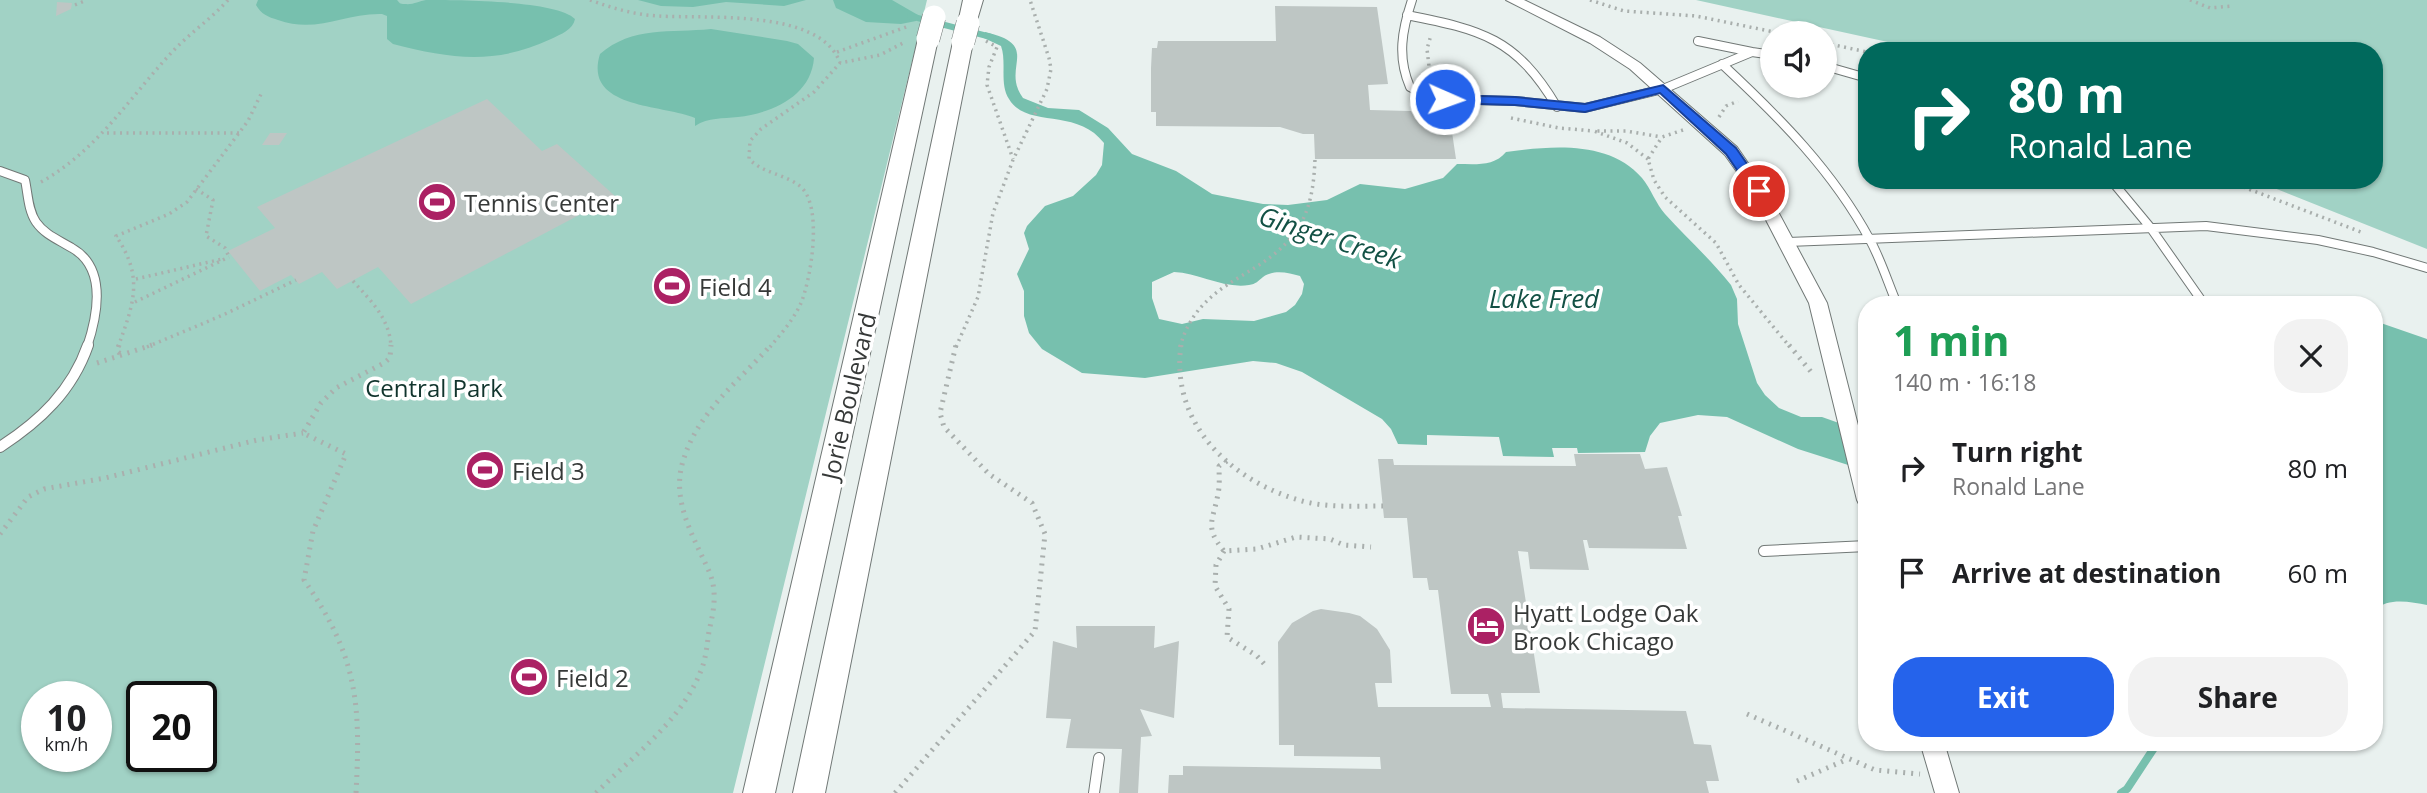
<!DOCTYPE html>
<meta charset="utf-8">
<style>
body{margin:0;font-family:"Open Sans",sans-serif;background:#f2f2f2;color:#202124;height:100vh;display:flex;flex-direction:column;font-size:26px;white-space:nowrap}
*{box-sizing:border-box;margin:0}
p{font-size:23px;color:#757577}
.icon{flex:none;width:38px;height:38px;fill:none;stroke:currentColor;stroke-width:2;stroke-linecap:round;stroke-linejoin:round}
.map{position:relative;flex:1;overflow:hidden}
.sheet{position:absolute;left:1858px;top:296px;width:525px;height:455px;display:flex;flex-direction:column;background:#fff;border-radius:28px;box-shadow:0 2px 5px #0004}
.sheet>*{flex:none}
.hud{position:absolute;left:1858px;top:42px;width:525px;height:147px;border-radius:28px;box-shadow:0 2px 5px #0004;background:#00695c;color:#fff;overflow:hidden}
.buttons{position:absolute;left:1760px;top:21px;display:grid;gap:14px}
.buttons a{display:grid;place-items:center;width:77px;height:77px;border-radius:50%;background:#fff;box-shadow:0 2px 5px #0004;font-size:35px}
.speed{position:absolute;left:21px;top:681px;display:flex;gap:14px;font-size:35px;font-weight:700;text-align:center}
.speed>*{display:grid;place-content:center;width:91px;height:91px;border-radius:50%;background:#fff;box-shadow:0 2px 5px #0004;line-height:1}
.speed small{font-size:18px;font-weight:400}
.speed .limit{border:4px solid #111;border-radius:10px;background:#fff;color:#111}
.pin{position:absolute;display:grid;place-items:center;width:60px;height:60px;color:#fff;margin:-30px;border:4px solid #fff;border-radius:50%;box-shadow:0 2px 7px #0007}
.me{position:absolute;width:77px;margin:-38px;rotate:92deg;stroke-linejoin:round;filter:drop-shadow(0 0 5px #0008)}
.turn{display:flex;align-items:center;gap:24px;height:147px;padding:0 35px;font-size:32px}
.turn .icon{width:91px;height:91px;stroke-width:2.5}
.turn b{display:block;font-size:49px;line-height:60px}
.round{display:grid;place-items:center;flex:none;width:74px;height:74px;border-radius:28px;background:#f2f2f2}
.summary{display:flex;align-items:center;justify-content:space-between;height:119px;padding:0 35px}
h1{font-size:42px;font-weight:700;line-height:52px;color:#1e9e55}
.primary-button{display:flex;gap:14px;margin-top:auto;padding:14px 35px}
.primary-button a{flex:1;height:80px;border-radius:28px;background:#2563eb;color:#fff;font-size:28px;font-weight:700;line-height:80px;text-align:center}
.primary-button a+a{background:#f2f2f2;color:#202124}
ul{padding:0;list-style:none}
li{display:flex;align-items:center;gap:21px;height:105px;padding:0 35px}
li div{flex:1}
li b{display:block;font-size:26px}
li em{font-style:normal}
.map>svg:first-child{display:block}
.green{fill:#a1d2c5;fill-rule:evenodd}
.water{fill:#77c0ae;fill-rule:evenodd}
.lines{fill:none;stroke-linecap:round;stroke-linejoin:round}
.stream-far1{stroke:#77c0ae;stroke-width:6}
.stream{stroke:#77c0ae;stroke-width:8}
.building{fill:#bec6c4}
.service-far1-casing{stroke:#717876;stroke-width:10}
.service-casing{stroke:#717876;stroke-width:12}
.minor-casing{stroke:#717876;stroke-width:2}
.secondary-casing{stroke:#717876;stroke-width:2}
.path-far1{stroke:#a9afad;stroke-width:3.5;stroke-dasharray:2 4.5;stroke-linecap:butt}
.path{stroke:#a9afad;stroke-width:5;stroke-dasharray:2 6;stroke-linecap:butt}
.service-far1{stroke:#fff;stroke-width:8}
.service{stroke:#fff;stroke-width:10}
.minor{fill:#fff;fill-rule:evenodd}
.secondary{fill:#fff;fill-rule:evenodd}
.secondary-bridge-casing{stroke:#717876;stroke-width:24;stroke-linecap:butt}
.secondary-bridge{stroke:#fff;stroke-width:23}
.route{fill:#2563eb;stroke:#184099;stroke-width:2}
.labels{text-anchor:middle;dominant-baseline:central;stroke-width:7;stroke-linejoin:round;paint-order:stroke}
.poi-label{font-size:24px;fill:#363938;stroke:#fff;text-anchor:start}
.park-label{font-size:24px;fill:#11342d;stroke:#fff}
.street-label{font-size:24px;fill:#363938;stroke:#fff}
.water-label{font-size:26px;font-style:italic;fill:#135145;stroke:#fff}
</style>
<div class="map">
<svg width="2427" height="793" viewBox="0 0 2427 793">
<rect width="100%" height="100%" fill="#e9f1ef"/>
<path class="green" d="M0,0H927L733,793H0ZM37,696H96V756H37ZM142,696H201V756H142Z
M1696,0H2427V249L2254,180H2375V51H1929Z"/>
<path class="water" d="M258,0H397C400,3 399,4 405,4C413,5 419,1 426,0C454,0 557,0 575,19C573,30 561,34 551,39C496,65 451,59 393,44L387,39V16L382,14C343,13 317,34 278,20C268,17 261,14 256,5Z
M638,0H806L784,6L726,2L693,7L661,6Z
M833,0H892L918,15L916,21L901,24L866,22L836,8Z
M711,29L787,41L798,44L814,58C811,97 771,113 738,117C722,119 709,117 695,126V118C661,104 583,109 600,54C632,26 671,33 711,29Z
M985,32C1043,45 1000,67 1023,98L1048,108L1079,110L1108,128L1132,154L1176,171L1212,194L1263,204L1288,205L1327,200L1360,184L1405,189L1443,178L1457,164C1474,164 1494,167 1506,152C1551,146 1609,140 1642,178C1651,189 1656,204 1665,214C1687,238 1711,260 1731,285L1737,299L1738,324L1757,383L1765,395L1779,408L1801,417H1822L1867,433V471L1798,449L1727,417L1698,415L1660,423L1650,436L1645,452L1578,453L1577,448H1552L1554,457L1503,456L1499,437L1427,435V445L1398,444L1391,429L1382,419L1302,372L1276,363L1253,361L1145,378L1082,373L1042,349L1029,333L1024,316V291L1017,274L1029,249L1024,233L1027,226L1045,206L1073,196L1096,175L1102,165L1104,143C1077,107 1027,129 1009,99C999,84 1007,62 1001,46L984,38ZM1174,272C1199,273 1224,289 1249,285C1256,284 1258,281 1263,277C1274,269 1289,273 1300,276L1304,284L1302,294L1295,305L1286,312L1254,321L1203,319L1182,324L1159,319L1152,298V282Z
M2375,321L2427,339V605C2411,602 2388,597 2375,610Z"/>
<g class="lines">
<path class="stream-far1" d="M910,16L991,37"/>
<path class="stream" d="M2121,793L2127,789L2158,742"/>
</g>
<path class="building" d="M57,2L72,3L71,9L56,16Z
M1275,6L1377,7L1388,84L1368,85L1370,110L1449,112L1456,159H1315L1314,134H1303L1280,127L1156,126V112H1151V68L1152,48H1157L1158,41H1276Z
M487,99L542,151L557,144L615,196L411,304L378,267L337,289L322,272L299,284L291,275L260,291L228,251L275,228L257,207Z
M270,133H287L279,145H262Z
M1574,454H1640L1645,469L1667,467L1682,516H1678L1687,549L1589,548L1587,540H1583L1589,570L1530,569L1528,552L1518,551L1540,693H1501L1503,708L1686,711L1694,744L1711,745L1719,781H1706L1709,793H1168L1169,775H1183V766L1381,769L1380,757L1294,756V745H1279L1278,642L1292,623L1313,611L1321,609L1349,613L1360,616L1377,629L1390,650L1392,683H1375L1378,707H1491L1488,694H1451L1438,590H1429L1427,578H1413L1407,518H1384L1378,459H1393L1394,465L1576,466Z
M1076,626H1155L1154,648L1179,641L1174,718L1140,709L1152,736L1141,737L1138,793H1119L1122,749L1066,748L1071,719L1046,718L1053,641L1077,648Z"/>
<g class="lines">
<g class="service-far1-casing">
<path id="service-far1" d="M1412,0C1402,30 1397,57 1410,87L1433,99L1515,101L1585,108L1663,89L1752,52L1773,55
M1407,15C1482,30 1516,38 1557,107
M1698,41L1752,52
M1722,64C1779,117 1833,171 1870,240C1881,260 1888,283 1897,304
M1825,66L1867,78
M0,171L25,180C28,194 28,210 36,222C45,235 59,240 72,248C107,268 98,314 87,347
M2111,180L2150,227L2204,304
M1788,242L2206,226L2318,240L2373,252L2427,268"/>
</g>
<g class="service-casing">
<path id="service" d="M0,447C40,421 72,391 88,345
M1764,551L1867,546
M1094,793L1099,758"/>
</g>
<g class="minor-casing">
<path id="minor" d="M1506,0H1524L1600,37L1640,63L1737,147L1767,191L1827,303L1867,461V508L1860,506L1857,500L1809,303L1752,193L1725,155L1630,69L1590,43Z
M1920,742H1944L1959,793H1935Z"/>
</g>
<g class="secondary-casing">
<path id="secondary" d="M963,0H983L975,27H961L958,23Z
M928,33L935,35L938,39L775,793H743L918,39L921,35Z
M963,36L970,38L973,42L825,793H793L953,42L956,38Z"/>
</g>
<path class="path-far1" d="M590,0C612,8 635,15 659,16C705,19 821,8 840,63
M1590,0L1624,11L1696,16L1779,33
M2190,0L2210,8L2232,6
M75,5L87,0
M986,41L997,47L989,67L987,85L1013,159
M1825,43L1867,52
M837,52L909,26
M1430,75L1443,84
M1420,76L1430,75L1427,49L1431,35
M1719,117L1726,106L1738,101
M1511,118L1559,128L1594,131
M1683,130L1662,137L1648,159L1654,180L1665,197L1716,243L1739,285L1790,347
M107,133H239
M1648,159L1627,143L1594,131H1626L1662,137
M2225,180L2361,232
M41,182C98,150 129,98 173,51C190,33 211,19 228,0
M196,189L213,200L206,236L225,248L229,257
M136,279L222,259
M353,281C371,301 390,319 391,347
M135,302L229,257
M118,347C134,303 144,277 116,236L169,214L187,202L248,121L262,92
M147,347L223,315L296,280
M770,347C781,334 794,319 801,303C811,279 823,207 801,187C786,174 764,174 749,159L750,141L761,129L814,92L840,63L880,55L905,42
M956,347L978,297L993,213L1013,160L1047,89L1051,69L1049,58L1030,0
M1180,347C1199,278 1262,280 1296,231C1311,210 1314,184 1315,159"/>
<path class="path" d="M119,345L117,351L123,356
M1181,345C1170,423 1230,481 1302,501C1328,508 1356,506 1383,506
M1789,345L1812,373
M97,363L152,345
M1227,461L1219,466C1219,475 1220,485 1218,494C1213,521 1204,527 1224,551L1257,549L1296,537L1330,539L1344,545L1371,547
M0,534L28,497L44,489L105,478L257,440L303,433
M1224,551L1216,565L1215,586L1229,609L1227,637L1257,656L1266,666
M1747,714L1875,770L1920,774
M1797,781L1848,759
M356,793C361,702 357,656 304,580L313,531L346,454L303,433L321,403L336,388L384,363L390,358L391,345
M596,793C632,757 680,722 700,673C706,660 707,645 709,631C714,610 718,590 708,569C692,534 670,498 684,458C699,411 739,381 771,345
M895,793L1035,631L1045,534L1032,503L989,474L944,427L940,413L956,345"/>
<use href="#service-far1" class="service-far1"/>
<use href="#service" class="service"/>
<use href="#minor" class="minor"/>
<use href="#secondary" class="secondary"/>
<g class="secondary-bridge-casing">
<path id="secondary-bridge" d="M928,39L934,17
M963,42L968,23"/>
</g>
<use href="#secondary-bridge" class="secondary-bridge"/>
</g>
<path class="route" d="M1663,85L1736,148L1766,191L1764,195H1754L1726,154L1660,93L1585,112L1515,105L1445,103L1438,99L1445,95L1515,97L1585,104Z"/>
<defs>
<g id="stadium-disc" transform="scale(2.0125)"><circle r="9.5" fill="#ab2164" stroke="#fff"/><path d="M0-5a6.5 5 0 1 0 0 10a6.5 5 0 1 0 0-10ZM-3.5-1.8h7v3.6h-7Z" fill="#fff"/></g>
<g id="hotel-disc" transform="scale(2.0125)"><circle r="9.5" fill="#ab2164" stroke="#fff"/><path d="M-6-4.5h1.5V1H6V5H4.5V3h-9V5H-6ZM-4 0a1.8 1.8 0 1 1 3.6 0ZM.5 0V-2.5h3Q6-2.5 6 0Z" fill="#fff"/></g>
</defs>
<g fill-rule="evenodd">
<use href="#stadium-disc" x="437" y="202"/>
<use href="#stadium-disc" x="672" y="286"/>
<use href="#stadium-disc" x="485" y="470"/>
<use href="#hotel-disc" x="1486" y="626"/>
<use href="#stadium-disc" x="529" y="677"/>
</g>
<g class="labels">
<g class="poi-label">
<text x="464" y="202">Tennis Center</text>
<text x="699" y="286">Field 4</text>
<text x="512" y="470">Field 3</text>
<text x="1513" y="612">Hyatt Lodge Oak<tspan x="1513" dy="28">Brook Chicago</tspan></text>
<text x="556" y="677">Field 2</text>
</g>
<g class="park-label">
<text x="434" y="387">Central Park</text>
</g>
<g class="street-label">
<text transform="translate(848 396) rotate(-77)">Jorie Boulevard</text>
</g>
<g class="water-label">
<text transform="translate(1330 237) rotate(18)">Ginger Creek</text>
<text x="1544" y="298">Lake Fred</text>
</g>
</g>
</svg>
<div class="buttons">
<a><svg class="icon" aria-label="sound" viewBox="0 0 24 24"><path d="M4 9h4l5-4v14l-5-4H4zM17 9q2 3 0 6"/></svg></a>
</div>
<div class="speed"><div>10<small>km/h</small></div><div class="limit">20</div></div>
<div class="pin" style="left:1759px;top:191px;background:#d93025"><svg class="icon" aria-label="arrive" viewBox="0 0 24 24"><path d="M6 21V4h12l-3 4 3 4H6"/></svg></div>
<svg class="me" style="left:1445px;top:99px" viewBox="-20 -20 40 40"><circle r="17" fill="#2563eb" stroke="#fff" stroke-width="3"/><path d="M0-11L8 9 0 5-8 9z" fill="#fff"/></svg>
<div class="hud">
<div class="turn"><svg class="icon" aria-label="right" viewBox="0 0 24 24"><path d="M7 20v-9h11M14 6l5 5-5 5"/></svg><div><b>80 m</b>Ronald Lane</div></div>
</div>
<section class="sheet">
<div class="summary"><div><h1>1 min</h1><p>140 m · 16:18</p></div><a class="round"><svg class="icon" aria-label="close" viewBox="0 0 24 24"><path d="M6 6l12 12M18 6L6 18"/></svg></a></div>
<ul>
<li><svg class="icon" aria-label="right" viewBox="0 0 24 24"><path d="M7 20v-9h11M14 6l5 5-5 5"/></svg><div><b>Turn right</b><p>Ronald Lane</p></div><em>80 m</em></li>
<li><svg class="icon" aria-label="arrive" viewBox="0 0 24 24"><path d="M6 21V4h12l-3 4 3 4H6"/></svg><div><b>Arrive at destination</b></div><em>60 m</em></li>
</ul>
<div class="primary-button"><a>Exit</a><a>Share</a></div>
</section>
</div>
